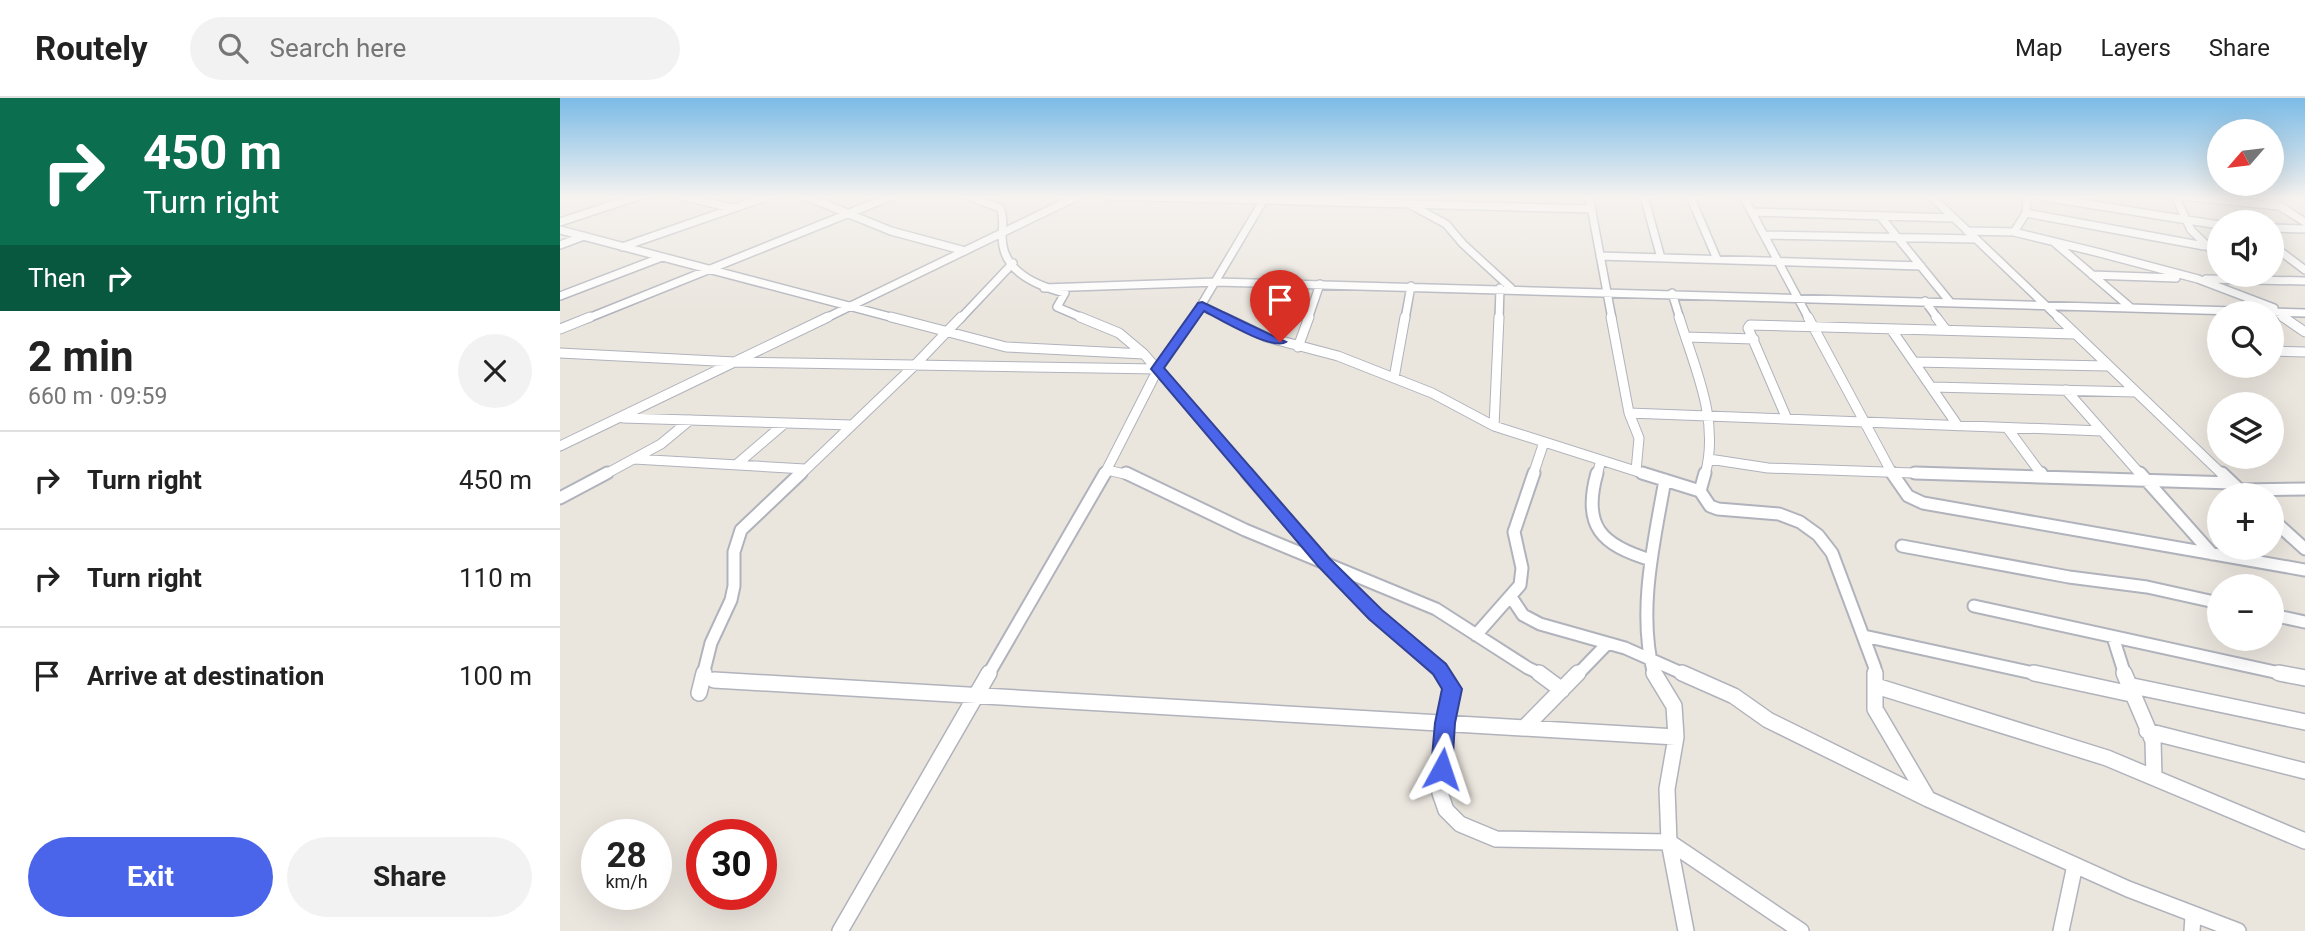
<!DOCTYPE html>
<meta charset="utf-8">
<style>
body{margin:0;font-family:Roboto,sans-serif;background:#f2f2f2;color:#222;height:100vh;display:flex;flex-direction:column;font-size:26px;white-space:nowrap}
*{box-sizing:border-box;margin:0}
p{font-size:23px;color:#767676}
.icon{flex:none;width:38px;height:38px;fill:none;stroke:currentColor;stroke-width:2;stroke-linecap:round;stroke-linejoin:round}
.map{position:relative;flex:1;overflow:hidden}
.sheet{display:flex;flex-direction:column;background:#fff;width:560px}
.sheet>*{flex:none}
.hud{background:#0b6e4f;color:#fff;overflow:hidden}
.needle{width:46px;rotate:242deg}
.buttons{position:absolute;left:1647px;top:21px;display:grid;gap:14px}
.buttons a{display:grid;place-items:center;width:77px;height:77px;border-radius:50%;background:#fff;box-shadow:0 7px 28px #0002;font-size:35px}
.speed{position:absolute;left:21px;top:721px;display:flex;gap:14px;font-size:35px;font-weight:700;text-align:center}
.speed>*{display:grid;place-content:center;width:91px;height:91px;border-radius:50%;background:#fff;box-shadow:0 7px 28px #0002;line-height:1}
.speed small{font-size:18px;font-weight:400}
.speed .limit{border:10px solid #d22;background:#fff;color:#111}
.pin{position:absolute;display:grid;place-items:center;width:60px;height:60px;color:#fff;margin:-72px -30px;border-radius:50% 50% 50% 0;rotate:-45deg;box-shadow:0 0 7px #0007}
.pin .icon{rotate:45deg}
.me{position:absolute;width:77px;margin:-38px;rotate:5deg;stroke-linejoin:round;filter:drop-shadow(0 0 5px #0008)}
.turn{display:flex;align-items:center;gap:24px;height:147px;padding:0 28px;font-size:32px}
.turn .icon{width:91px;height:91px;stroke-width:2.5}
.turn b{display:block;font-size:49px;line-height:60px}
.then{display:flex;align-items:center;height:66px;padding:0 28px;background:#0003;gap:14px;font-size:26px}
.round{display:grid;place-items:center;flex:none;width:74px;height:74px;border-radius:37px;background:#f2f2f2}
.summary{display:flex;align-items:center;justify-content:space-between;height:119px;padding:0 28px}
h1{font-size:42px;font-weight:700;line-height:52px}
.button{display:flex;gap:14px;margin-top:auto;padding:14px 28px}
.button a{flex:1;height:80px;border-radius:42px;background:#4b65ea;color:#fff;font-size:28px;font-weight:700;line-height:80px;text-align:center}
.button a+a{background:#f2f2f2;color:#222}
ul{padding:0;list-style:none}
li{display:flex;align-items:center;gap:21px;height:98px;padding:0 28px;border-top:2px solid #e0e0e0}
li div{flex:1}
li b{display:block;font-size:26px}
li em{font-style:normal}
header{display:flex;align-items:center;gap:42px;box-sizing:border-box;height:98px;padding:0 35px;background:#fff;border-bottom:2px solid #e0e0e0}
header strong{font-size:33px}
nav{display:flex;gap:38px;margin-inline-start:auto;font-size:24px}
.search{width:490px;height:63px;background:#f2f2f2;display:flex;align-items:center;gap:18px;box-sizing:border-box;padding:0 24px;border-radius:38px;color:#767676;font-size:26px}
main{display:flex;flex:1;min-height:0}
.map>svg:first-child{display:block}
.lines{fill:none;stroke-linecap:round;stroke-linejoin:round}
.minor-far3-casing{stroke:#b0b3bc;stroke-width:10}
.minor-far2-casing{stroke:#b0b3bc;stroke-width:11}
.minor-far1-casing{stroke:#b0b3bc;stroke-width:15}
.minor-casing{stroke:#b0b3bc;stroke-width:18}
.minor-far3{stroke:#fff;stroke-width:7}
.minor-far2{stroke:#fff;stroke-width:9}
.minor-far1{stroke:#fff;stroke-width:11}
.minor{stroke:#fff;stroke-width:15}
.route{fill:#4b65ea;stroke:#314298;stroke-width:2}
</style>
<header>
<strong>Routely</strong>
<div class="search"><svg class="icon" aria-label="search" viewBox="0 0 24 24"><circle cx="10" cy="10" r="6"/><path d="M15 15l6 6"/></svg>Search here</div>
<nav><a>Map</a><a>Layers</a><a>Share</a></nav>
</header>
<main>
<section class="sheet">
<div class="hud">
<div class="turn"><svg class="icon" aria-label="right" viewBox="0 0 24 24"><path d="M7 20v-9h11M14 6l5 5-5 5"/></svg><div><b>450 m</b>Turn right</div></div>
<div class="then">Then<svg class="icon" aria-label="right" viewBox="0 0 24 24"><path d="M7 20v-9h11M14 6l5 5-5 5"/></svg></div>
</div>
<div class="summary"><div><h1>2 min</h1><p>660 m · 09:59</p></div><a class="round"><svg class="icon" aria-label="close" viewBox="0 0 24 24"><path d="M6 6l12 12M18 6L6 18"/></svg></a></div>
<ul>
<li><svg class="icon" aria-label="right" viewBox="0 0 24 24"><path d="M7 20v-9h11M14 6l5 5-5 5"/></svg><div><b>Turn right</b></div><em>450 m</em></li>
<li><svg class="icon" aria-label="right" viewBox="0 0 24 24"><path d="M7 20v-9h11M14 6l5 5-5 5"/></svg><div><b>Turn right</b></div><em>110 m</em></li>
<li><svg class="icon" aria-label="arrive" viewBox="0 0 24 24"><path d="M6 21V4h12l-3 4 3 4H6"/></svg><div><b>Arrive at destination</b></div><em>100 m</em></li>
</ul>
<div class="button"><a>Exit</a><a>Share</a></div>
</section>
<div class="map">
<svg width="1745" height="833" viewBox="0 0 1745 833">
<rect width="100%" height="100%" fill="#eae5dd"/>
<g class="lines">
<g class="minor-far3-casing">
<path id="minor-far3" d="M121,98L172,110
M245,98L331,133L405,153
M408,98L440,110C446,123 440,134 443,148C448,176 481,189 505,195L497,209L525,221
M550,98L1032,111
M1029,98L1052,221
M1084,98L1101,160
M1130,98L1157,161
M1183,98L1249,221
M1371,98L1500,221
M1478,98L1659,127
M1615,98L1631,132L1659,159
M1622,98L1718,108
M1703,98L1745,124
M851,107L886,126L903,146L951,190
M1192,114L1393,120
M1466,115L1644,148
M1320,118L1390,204
M0,124L79,98
M1712,130L1745,131
M0,132L338,221
M1407,133L1454,134L1540,155L1638,181L1714,210
M1454,134L1466,115L1467,98
M1205,137L1416,141
M1495,145L1570,209
M0,147L24,138
M1712,147L1745,172
M62,149L209,98
M1040,158L1361,168
M1532,177L1616,180
M1646,181L1745,183
M484,190L656,184L1745,215
M1112,195L1120,221
M0,198L102,159
M1365,203L1378,221
M642,208L668,221
M1716,214L1726,221
M26,221L332,98
M264,221L518,98
M400,221L453,165
M633,221L706,98
M748,221L760,186
M845,221L851,188
M939,221L940,190"/>
</g>
<g class="minor-far2-casing">
<path id="minor-far2" d="M331,219L446,249L584,256
M520,219L559,235L584,256L688,377
M664,219L706,239L778,258L872,295L934,328L1088,377
M1051,219L1069,315L1079,340L1076,373
M1119,219C1135,271 1160,322 1145,377
M1248,219L1333,377
M1376,219L1386,232
M1498,219L1663,377
M1723,219L1745,234
M0,231L30,219
M1331,231L1398,328
M1126,239L1194,241
M738,249L749,219
M1712,253L1745,254
M0,255L175,264L598,271
M1355,264L1548,268
M834,280L845,219
M1372,289L1576,294
M1506,292L1581,377
M1069,315L1542,333
M63,320L291,327
M1227,321L1188,230L1190,227L1515,236
M934,328L939,219
M1448,331L1482,377
M0,348L268,219
M74,361L245,371
M1149,361L1208,370L1410,377
M176,367L225,325
M547,372L569,377
M44,377L101,346L130,322
M240,377L355,267L401,219
M544,377L598,271L634,219
M973,377L984,344
M1037,377L1041,362"/>
</g>
<g class="minor-far1-casing">
<path id="minor-far1" d="M566,375L685,432L876,511L968,570L983,577
M687,375L764,464L816,516L883,577
M1037,375C1022,428 1041,447 1091,462
M1082,375L1140,393L1150,408L1158,411L1219,416L1240,424L1258,437L1272,455L1315,570V577
M1332,375L1348,398L1363,405L1745,472
M1355,375L1672,385
M1481,375L1483,378
M1580,375L1652,456
M1662,375L1685,397
M1678,392L1745,391
M1140,393L1145,375
M0,400L47,375
M1712,421L1745,451
M1342,448L1509,479L1587,489L1659,505
M951,499L963,517L980,526L1065,550L1126,577
M1414,508L1728,577
M1712,517L1745,524
M916,537L960,487L962,470L954,434L974,375
M1304,538L1482,577
M1553,539L1565,577
M143,577L151,545L171,502L174,488V454L181,432L241,375
M428,577L545,375
M1017,577L1047,546
M1094,577C1077,514 1094,444 1105,382"/>
</g>
<g class="minor-casing">
<path id="minor" d="M882,575L892,591L885,625L880,695L886,712L900,726L936,741L1109,744L1241,833
M979,575L1002,592
M1094,575L1114,608L1116,639L1107,691L1109,744L1126,833
M1122,575L1174,598L1208,622L1368,701L1568,791L1678,833
M1315,575V611L1368,701
M1474,575L1571,596
M1564,575L1593,643L1594,679
M1719,575L1745,580
M154,582L1116,639
M1568,587L1745,624
M1316,588L1547,660L1745,743
M139,595L144,575
M964,630L1018,575
M1587,633L1745,673
M280,833L429,575
M1501,833L1515,767
M1632,833L1633,818"/>
</g>
<use href="#minor-far3" class="minor-far3"/>
<use href="#minor-far2" class="minor-far2"/>
<use href="#minor-far1" class="minor-far1"/>
<use href="#minor" class="minor"/>
</g>
<linearGradient id="sky" x2="0" y2="1"><stop stop-color="#7bbbe6"/><stop offset="0.46" stop-color="#f6f3f0"/><stop offset="1" stop-color="#f6f3f0" stop-opacity="0"/></linearGradient>
<rect width="1745" height="215" fill="url(#sky)"/>
<path class="route" d="M642,204L726,244C713,253 659,221 644,213L604,270L770,461L822,512L886,566L902,591L895,625L892,671L889,678L882,680L874,678L871,671L875,625L882,591L873,576L809,521L758,468L591,271L638,205Z"/>
</svg>
<div class="buttons">
<a><svg class="needle" viewBox="-14 -14 28 28"><path d="M0-13l5 13h-10z" fill="#e53935"/><path d="M0 13l5-13h-10z" fill="#767676"/></svg></a>
<a><svg class="icon" aria-label="sound" viewBox="0 0 24 24"><path d="M4 9h4l5-4v14l-5-4H4zM17 9q2 3 0 6"/></svg></a>
<a><svg class="icon" aria-label="search" viewBox="0 0 24 24"><circle cx="10" cy="10" r="6"/><path d="M15 15l6 6"/></svg></a>
<a><svg class="icon" aria-label="layers" viewBox="0 0 24 24"><path d="M12 4l9 5-9 5-9-5zM3 14l9 5 9-5"/></svg></a>
<a>+</a>
<a>−</a>
</div>
<div class="speed"><div>28<small>km/h</small></div><div class="limit">30</div></div>
<div class="pin" style="left:720px;top:244px;background:#d93025"><svg class="icon" aria-label="arrive" viewBox="0 0 24 24"><path d="M6 21V4h12l-3 4 3 4H6"/></svg></div>
<svg class="me" style="left:882px;top:671px" viewBox="-20 -20 40 40"><path d="M0-17L14 15 0 8-14 15z" fill="#4b65ea" stroke="#fff" stroke-width="4"/></svg>
</div>
</main>
